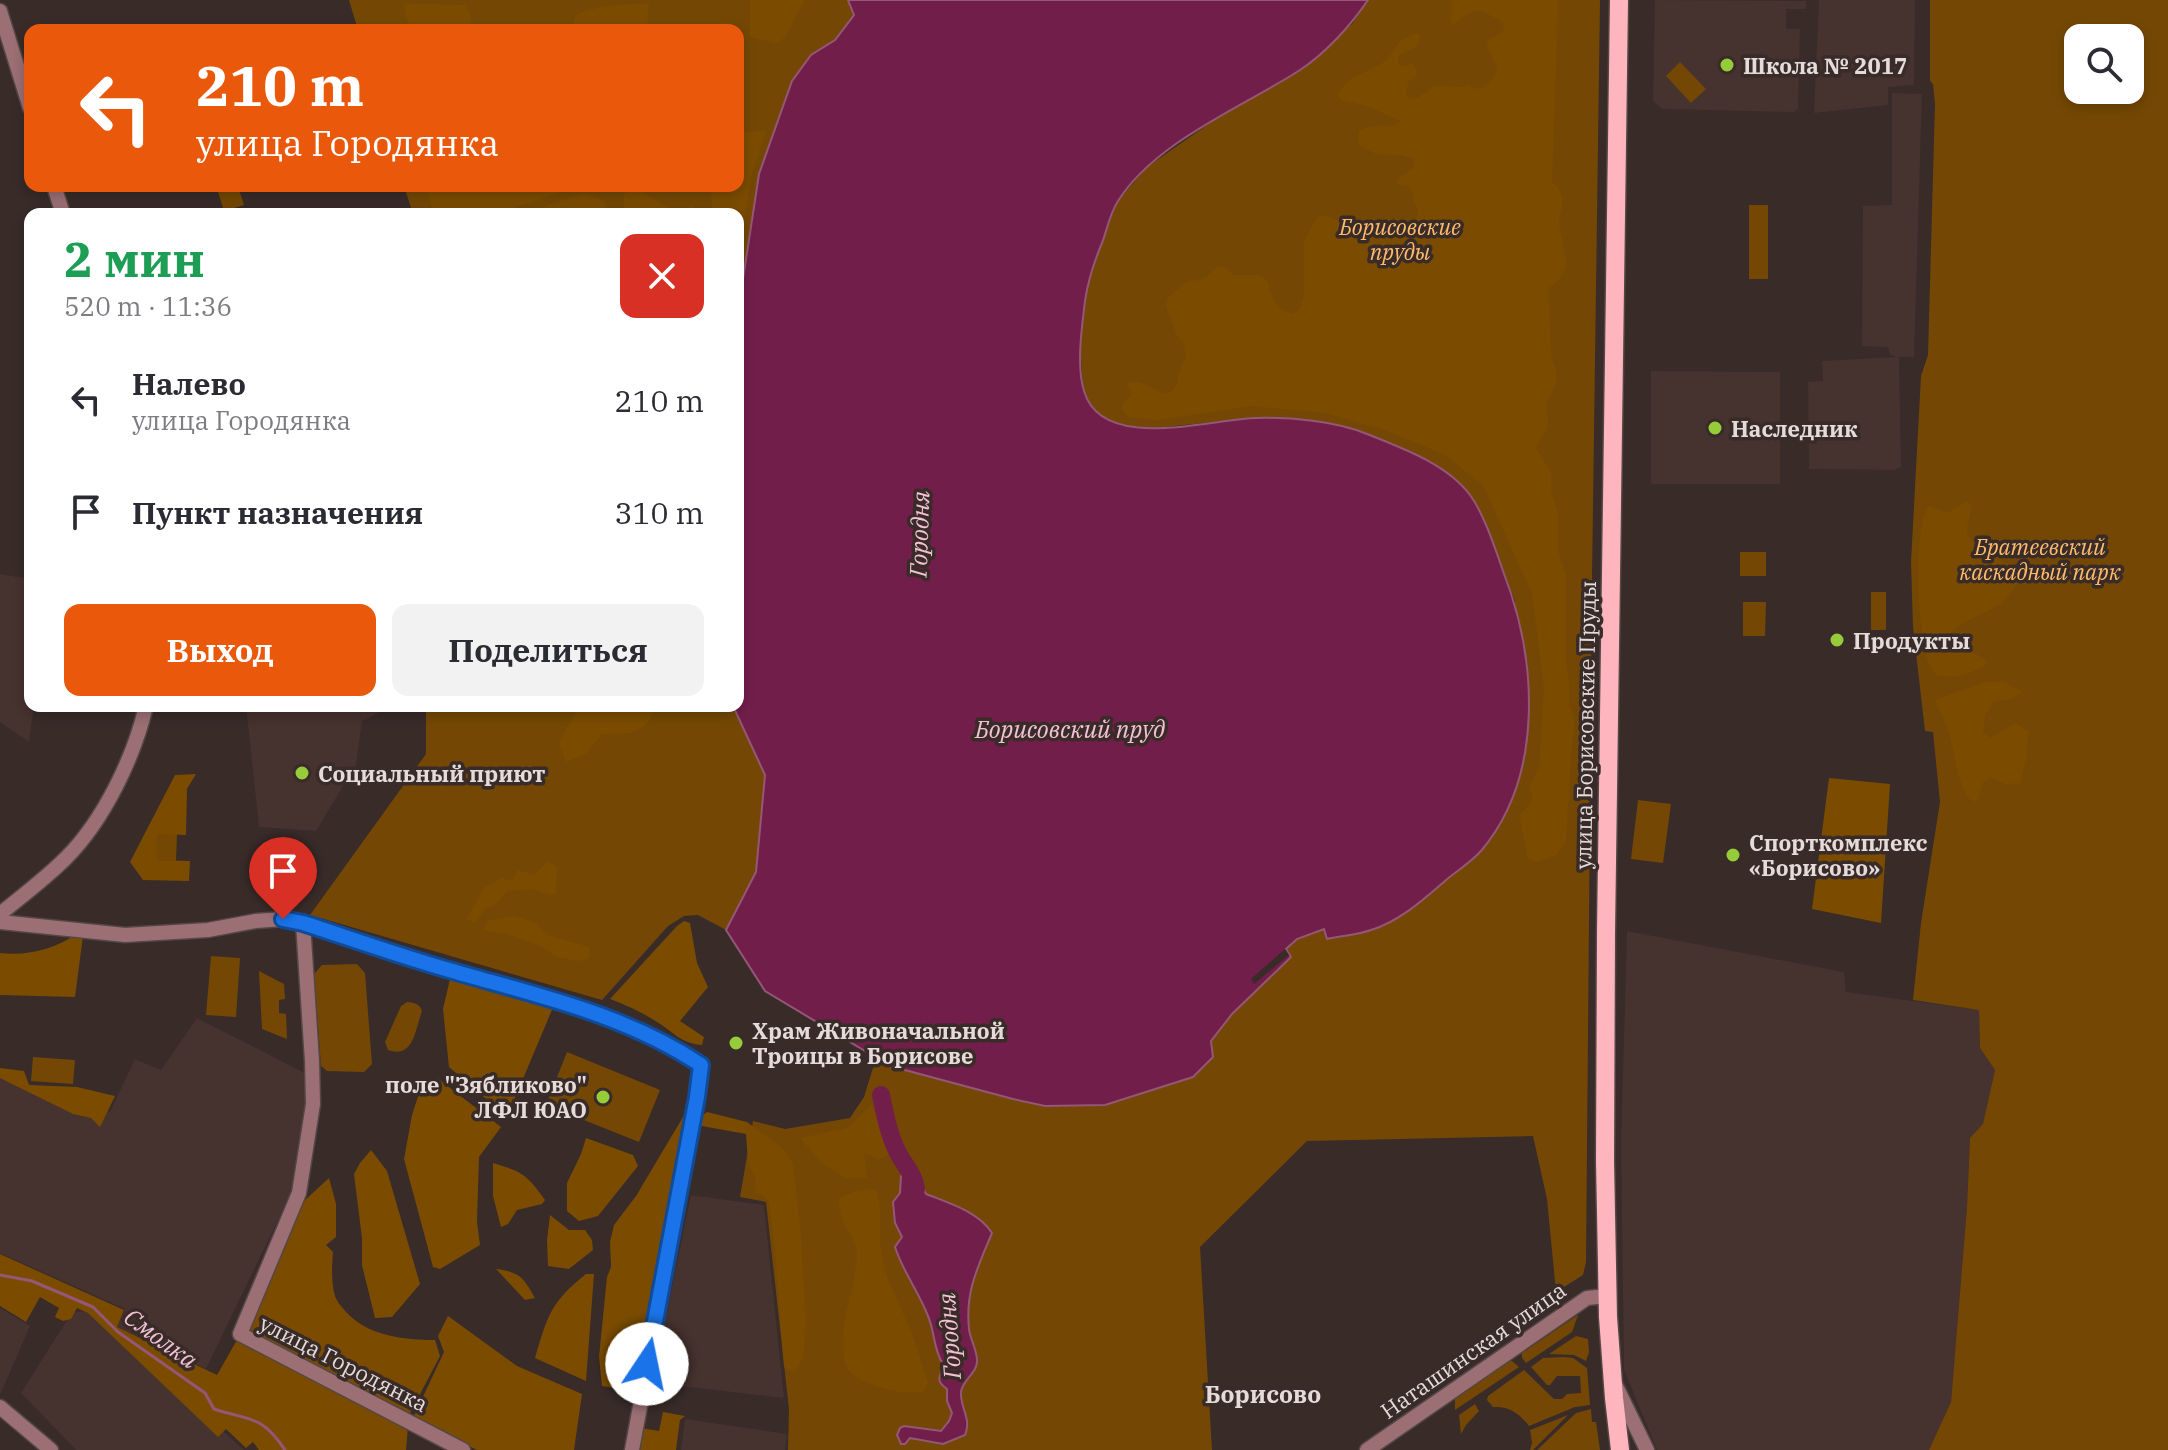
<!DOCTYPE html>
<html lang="ru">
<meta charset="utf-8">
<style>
body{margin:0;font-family:"IBM Plex Serif",serif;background:#f2f2f3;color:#2b2b33;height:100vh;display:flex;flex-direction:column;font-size:30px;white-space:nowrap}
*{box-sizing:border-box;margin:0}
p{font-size:26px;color:#7c7c81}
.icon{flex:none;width:44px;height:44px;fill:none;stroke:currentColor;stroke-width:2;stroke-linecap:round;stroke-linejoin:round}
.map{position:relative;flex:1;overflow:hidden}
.panel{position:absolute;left:24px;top:208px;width:720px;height:504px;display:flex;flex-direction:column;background:#fff;border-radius:16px;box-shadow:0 4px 12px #0003}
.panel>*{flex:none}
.hud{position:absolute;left:24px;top:24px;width:720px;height:168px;border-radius:16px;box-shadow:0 4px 12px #0003;background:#ea580c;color:#fff;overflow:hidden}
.buttons{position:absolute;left:2064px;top:24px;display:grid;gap:16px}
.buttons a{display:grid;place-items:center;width:80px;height:80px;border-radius:16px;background:#fff;box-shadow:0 4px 12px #0003;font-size:40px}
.pin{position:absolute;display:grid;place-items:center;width:68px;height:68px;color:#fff;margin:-82px -34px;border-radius:50% 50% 50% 0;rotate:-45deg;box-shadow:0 0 8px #0007}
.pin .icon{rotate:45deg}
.me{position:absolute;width:88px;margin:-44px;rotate:11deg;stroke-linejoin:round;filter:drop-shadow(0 0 6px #0008)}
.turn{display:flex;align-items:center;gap:28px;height:168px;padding:0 40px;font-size:36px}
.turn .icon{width:104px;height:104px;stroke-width:2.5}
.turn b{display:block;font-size:56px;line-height:68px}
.round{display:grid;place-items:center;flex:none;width:84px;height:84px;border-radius:16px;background:#f2f2f3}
.headline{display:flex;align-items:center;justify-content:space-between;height:136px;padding:0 40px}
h1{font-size:48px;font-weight:800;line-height:60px;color:#1e9e55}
.button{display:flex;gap:16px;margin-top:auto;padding:16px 40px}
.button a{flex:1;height:92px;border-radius:16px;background:#ea580c;color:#fff;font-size:32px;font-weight:800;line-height:92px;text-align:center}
.button a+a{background:#f2f2f3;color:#2b2b33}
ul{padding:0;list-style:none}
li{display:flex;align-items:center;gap:24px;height:112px;padding:0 40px}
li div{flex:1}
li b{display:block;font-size:30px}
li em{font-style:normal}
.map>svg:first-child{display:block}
.built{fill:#46322e}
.green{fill:#744804;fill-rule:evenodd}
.forest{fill:#7b4c00}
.water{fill:#721e4b;stroke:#945776;stroke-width:2}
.pier{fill:#382b28}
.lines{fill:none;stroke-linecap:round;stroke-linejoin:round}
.stream{stroke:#945776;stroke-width:3}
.river{stroke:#721e4b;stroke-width:18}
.minor-casing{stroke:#544744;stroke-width:17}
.major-casing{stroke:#544744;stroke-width:21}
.minor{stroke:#9b6f74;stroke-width:14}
.major{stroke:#feb5be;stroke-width:18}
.route-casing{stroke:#114b97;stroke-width:20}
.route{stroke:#1a73e8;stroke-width:14}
.poi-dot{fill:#96cc3a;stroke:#382b28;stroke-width:3}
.labels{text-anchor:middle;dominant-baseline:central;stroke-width:7;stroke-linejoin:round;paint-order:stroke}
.poi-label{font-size:22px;font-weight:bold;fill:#e5dcda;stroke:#382b28;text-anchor:start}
.park-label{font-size:22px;font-style:italic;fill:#febb6b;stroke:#382b28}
.street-label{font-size:22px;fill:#e5dcda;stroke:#382b28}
.water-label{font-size:24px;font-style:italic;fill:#f2c1d5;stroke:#382b28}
.neighbourhood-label{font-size:24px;font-weight:bold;fill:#e5dcda;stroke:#382b28}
</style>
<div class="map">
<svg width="2168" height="1450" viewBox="0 0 2168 1450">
<rect width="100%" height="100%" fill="#382b28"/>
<path class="built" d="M1655,0L1806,1V9H1786V29H1800L1798,109L1794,112L1662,109L1653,101Z
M1819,0H1915L1914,85L1888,87V105L1814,113Z
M1892,93L1922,94L1914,357H1899L1901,467L1894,470L1809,469L1808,382L1823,381L1822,361L1896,357L1890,355L1888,347L1862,346L1863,206L1892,205Z
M1651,371L1780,372V484H1651Z
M0,574L30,579V706H34L29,742L0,722Z
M246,706H388L387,708L362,721L356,765L316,831L259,827Z
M1627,931L1844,972L1846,992L1979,1010L1980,1048L1995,1070L1983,1125L1970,1138L1967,1207L1951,1402L1929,1450H1657L1624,1370L1621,1142Z
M197,1018L305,1073L307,1104L293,1189L206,1369L117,1327L125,1309L0,1253V1074L110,1112L135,1059L161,1070Z
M691,1195L764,1205L784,1398L655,1383L661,1340Z
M0,1308L30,1326L0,1395Z
M90,1311L244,1450H76L21,1393L72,1312Z
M685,1419L787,1434L785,1450H681Z"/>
<path class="green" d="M349,0H848L854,15L835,40L811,55L792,81L759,174L738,312V214H413L404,186H738V30H358Z
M1368,0H1600L1592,578L1586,1262L1583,1275L1556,1292L1547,1199L1533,1136L1307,1141L1200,1247L1212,1450H788L789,1409L766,1202L740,1197L753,1121L785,1129L850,1118L864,1097L876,1058L890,1066L1045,1106L1074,1105L1212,1057L1211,1041L1232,1014L1290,957L1285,949L1297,939L1324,929L1327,939L1433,891L1480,852L1504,816L1515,601L1489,533L1470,495L1314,422L1278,418H1252L1156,428L1118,425L1101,416L1088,402L1083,389L1080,344L1088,280L1117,202L1147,167L1352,24Z
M1930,0H2168V1450H1929L1951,1402L1967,1207L1970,1138L1983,1124L1995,1070L1980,1048L1979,1010L1913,1000L1921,923L1940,802L1933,732L1925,731L1913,627L1911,562L1921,376L1928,355L1935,104L1933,84L1930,81ZM2078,38H2130V90H2078Z
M1680,62L1706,89L1691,103L1666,76Z
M238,186L244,205L224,211L218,192Z
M1749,205H1768V279H1749Z
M1740,552H1766V576H1740Z
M1871,592H1886V630H1871Z
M1743,602H1766L1765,636H1743Z
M426,706H733L765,775L756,872L726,930L698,915L684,916L668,926L602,1000L310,915L426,754Z
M1638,800L1671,804L1663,863L1631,859Z
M157,834H177L176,861L157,860Z
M211,956L240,958L236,1017L206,1015Z
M357,964L365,973L372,1064L364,1072L327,1071L321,1066L314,974L322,965Z
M259,971L284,984L285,999L279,1000V1013L286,1014L287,1039L262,1029Z
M407,1002C415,1003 419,1003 422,1011C415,1030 414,1059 388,1050L385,1042L401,1006Z
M567,1052L660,1090L639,1142L546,1105Z
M33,1057L75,1060L73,1084L31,1081Z
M1578,1315L1572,1332L1526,1363L1522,1358V1353Z
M1576,1336L1588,1339L1589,1352L1586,1361L1574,1355L1549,1354Z
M1564,1357L1573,1358L1587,1368L1590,1405L1575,1407L1529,1426C1519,1413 1509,1406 1493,1407L1487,1400L1488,1396L1524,1370L1554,1399H1562L1567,1394L1581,1393L1580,1376H1557L1550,1385H1547L1531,1367L1543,1358Z
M1509,1361H1512L1519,1367L1455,1410V1399Z
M1475,1404L1479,1411L1466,1425L1461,1434L1459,1415Z
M1591,1409L1592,1422H1596L1600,1450H1537L1576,1413Z
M1568,1415L1533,1450H1530L1532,1443L1530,1430Z"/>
<path class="forest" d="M750,0H805L785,37L777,43L750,37Z
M1451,0H1558L1552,182C1558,187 1564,196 1562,205C1562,211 1559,211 1559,217C1558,247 1581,264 1549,288L1551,354L1556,372V382L1547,403L1548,427L1536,448L1551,473V491L1558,514V552L1566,575V663L1569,682V705L1575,721L1571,754L1566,841L1556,855L1538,862L1529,860L1527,856L1520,818L1521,813L1528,807L1533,797L1529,788L1539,767L1544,688L1532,593L1483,485L1445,455L1388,431L1326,413L1252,406L1158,420L1129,417L1122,410V404L1132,395L1128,386L1130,382C1143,381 1153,389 1164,394L1172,391L1177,383L1179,373L1186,356L1183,342L1177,335L1166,306L1168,298L1182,285L1187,282L1204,279L1218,266L1226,268L1233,275H1261L1268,282C1270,298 1276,310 1293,314L1300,309L1304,296V241L1317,218L1321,216L1330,217L1355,230L1372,228L1389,219C1401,223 1404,230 1416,222L1418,208C1411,201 1415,191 1406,184L1402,186L1397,183L1398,179L1413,168L1415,159L1401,155L1376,154L1358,144L1359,131C1364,129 1372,126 1378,126C1388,125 1393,129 1401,121L1367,106L1342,100L1338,97C1343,75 1373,72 1388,59C1389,57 1394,50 1395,48C1400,40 1407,37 1416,33L1420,36L1418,46L1400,55L1398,59L1399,64L1404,66L1413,64L1417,72L1415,77L1408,82L1406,96L1410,99L1419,97L1435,86L1464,87L1468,85L1477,89H1482L1490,82L1497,72C1496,60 1488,53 1487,41L1504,31L1503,22C1481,10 1474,4 1455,24L1451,22Z
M407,4L466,5L472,21L467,30H410L404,6Z
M649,4L647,30H590V28H583L580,30L571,29L576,15C600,4 623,5 649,4Z
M766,131L752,173L738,257V214H712L711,186H738V132Z
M427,186H580L495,214H433Z
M638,189L676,213L693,205V214H660L653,208L646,214H624V193Z
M584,193L605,201L607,214H522Z
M1966,502L1972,505C1971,513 1967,523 1967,531C1969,550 2000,559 2014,568L2018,581C2015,586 2011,592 2007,597C1993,613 1968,617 1952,631L1950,642C1963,649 1978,652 1988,663C1971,675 1956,678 1936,675C1932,669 1929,664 1927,658C1918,630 1912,529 1929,506L1947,513Z
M1986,682H2004L2022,692L2014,698L1994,701L1985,715L1983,732L1990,738L2016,723L2028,731L2027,755L2020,783L2006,784L1991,777L1983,782L1977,802L1969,799C1954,774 1957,756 1948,730C1945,720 1939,711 1935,700Z
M580,706H657L647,724L631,733L602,734L586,754L566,762L559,742Z
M196,774L187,789L186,835L157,834V860L190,861L189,881L143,880L130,862L175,775Z
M1829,778L1890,784L1881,923L1812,909Z
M548,861L557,867L556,893L550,895L532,889L507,891L495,905L485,909L476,922L466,920L485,887L501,878L512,881L518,870L534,875Z
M514,916L534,922L547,935L589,947L590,958L580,961L557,957L541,946L507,934L483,930L487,921Z
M684,921L690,923L697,963L708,987L680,1021L704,1037L702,1045C680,1043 675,1033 657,1022C642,1012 626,1005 610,999L677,926Z
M75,935L83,936L75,997L0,995V953C27,956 52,950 75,935Z
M450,979L554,1005L507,1117L449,1067L443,1009Z
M0,1068L24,1071L29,1085L77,1087L115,1096L100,1127L91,1118L73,1114L0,1078Z
M437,1078L501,1127L479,1157L477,1222L480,1245L440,1269L433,1267L404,1159L412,1115L423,1081Z
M871,1105L879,1117L890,1154L880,1159L864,1153L867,1178H846L822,1163L800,1138L848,1128Z
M707,1112L747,1122L781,1147L793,1164L800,1224L806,1323L803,1358L794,1372L784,1367L775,1249L769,1202L764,1196L754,1192L756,1180L748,1162L746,1134L696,1125L697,1119Z
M688,1114L635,1391L602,1386L599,1357L607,1277L611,1267L610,1242L614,1225L636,1196L683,1117Z
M586,1138L633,1155L638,1166L598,1216L579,1221L567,1211V1183L581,1154Z
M371,1150L387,1171L420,1284L392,1317L375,1318L362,1265V1238L354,1174L360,1163Z
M493,1163C523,1172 527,1175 545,1200L542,1204L517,1210L508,1224L501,1227L493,1196Z
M329,1178L336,1204V1237L326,1245L333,1252C332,1266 331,1282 335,1296C337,1302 342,1307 346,1312C368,1336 404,1340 435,1340L440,1356L408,1417L245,1328L303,1202Z
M868,1189L877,1191L880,1211V1244L887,1277L913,1336L928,1383L923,1392C906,1393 891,1392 874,1385C865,1382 853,1377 848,1369C832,1339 858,1283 857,1251C856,1240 848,1232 844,1223C840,1216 840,1206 838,1199L853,1192Z
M550,1215L569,1230H585L592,1240L593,1250L569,1269L548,1266L547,1240Z
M0,1254L124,1310L117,1327L217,1375L237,1340L408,1426L406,1450H259L253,1442L246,1448L226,1429L218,1437L88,1313L77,1308L71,1319L63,1321L55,1317L59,1308L40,1297L26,1322L0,1306Z
M496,1269C520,1272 524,1278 535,1298L525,1300Z
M586,1274H594L586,1381L535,1358C548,1315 550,1303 586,1274Z
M448,1316L517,1366L582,1394L574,1450H477L413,1418L444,1352L438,1336Z
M663,1412L685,1416L680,1420L676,1450H639L641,1428L659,1431Z"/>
<path class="water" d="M848,0H1368C1351,25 1326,53 1300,70C1243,107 1156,141 1118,201C1110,213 1107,230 1102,243C1094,262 1088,280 1085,301C1082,327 1076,365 1084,391C1102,453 1210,419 1256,418C1290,417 1336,421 1367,434C1402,448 1447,464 1470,495C1484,514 1495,548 1503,571C1537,658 1545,775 1481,851C1471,862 1457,871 1446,880C1424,899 1400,921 1371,930C1357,935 1341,936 1327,939L1324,929L1297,939L1286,949L1291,957L1232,1014L1211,1041L1213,1057L1193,1077L1105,1105L1045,1106L1013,1099L890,1066L765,991L726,930L756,872L765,775L733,706H738V312L759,174L792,81L811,55L835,40L854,15Z
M912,1165L926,1194C949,1203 979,1212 992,1233C978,1267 965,1291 969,1329C970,1339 977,1350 977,1360C978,1373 962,1380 961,1392C960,1408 972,1419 965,1435L943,1444L910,1438L905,1444H901L897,1435L900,1428L904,1426L941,1431L949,1421L952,1413L947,1401V1389C934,1380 941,1377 943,1364C933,1349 935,1332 928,1316C919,1292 903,1272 895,1247L902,1237L895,1223L893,1202L900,1193L901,1176Z"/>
<path class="pier" d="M1285,949L1289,955L1254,984L1251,979Z"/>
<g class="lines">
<path class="stream" d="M0,1275L32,1281L93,1307L118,1332L205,1393L214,1409C251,1421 262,1415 285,1450"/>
<path class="river" d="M881,1095C885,1115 889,1135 898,1153C905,1166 914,1174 916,1189"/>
<g class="minor-casing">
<path id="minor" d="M0,11L30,108
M54,186L63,214
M0,914C22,896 46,878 66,858C104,820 134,757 146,706
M0,922L125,935L208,930L256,921L283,919L303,923C352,939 400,956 449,970C535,995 625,1014 701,1065L697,1097L632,1450
M303,923L312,1061L313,1104L299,1193L240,1334L463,1450
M1616,1386L1647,1450
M0,1407L51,1450
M1367,1450L1587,1298L1607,1296"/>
</g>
<g class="major-casing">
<path id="major" d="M1619,0L1606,933L1605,1161L1608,1317L1614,1398L1620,1450"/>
</g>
<use href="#minor" class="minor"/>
<use href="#major" class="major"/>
</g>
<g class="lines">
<g class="route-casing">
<path id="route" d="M283,919L303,923C352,939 400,956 449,970C535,995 625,1014 701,1065L697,1097L647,1364"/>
</g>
<use href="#route" class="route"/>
</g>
<g class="poi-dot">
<circle cx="1727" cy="65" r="8"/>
<circle cx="1715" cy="428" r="8"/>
<circle cx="1837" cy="640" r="8"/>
<circle cx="302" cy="773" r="8"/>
<circle cx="1733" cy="855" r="8"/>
<circle cx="736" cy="1043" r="8"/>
<circle cx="603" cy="1097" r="8"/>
</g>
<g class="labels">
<g class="poi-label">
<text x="1743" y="65">Школа № 2017</text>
<text x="1731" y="428">Наследник</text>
<text x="1853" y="640">Продукты</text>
<text x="318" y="773">Социальный приют</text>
<text x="1749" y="842">Спорткомплекс<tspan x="1749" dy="25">«Борисово»</tspan></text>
<text x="752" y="1030">Храм Живоначальной<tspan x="752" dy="25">Троицы в Борисове</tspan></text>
<text x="587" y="1084" text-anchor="end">поле "Зябликово"<tspan x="587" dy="25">ЛФЛ ЮАО</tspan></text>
</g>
<g class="park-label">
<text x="1400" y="226">Борисовские<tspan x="1400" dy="25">пруды</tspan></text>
<text x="2040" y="546">Братеевский<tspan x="2040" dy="25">каскадный парк</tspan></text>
</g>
<g class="street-label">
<text transform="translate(1585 725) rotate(-89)">улица Борисовские Пруды</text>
<text transform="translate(1473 1350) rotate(-35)">Наташинская улица</text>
<text transform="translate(344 1363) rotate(27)">улица Городянка</text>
</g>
<g class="water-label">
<text transform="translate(919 534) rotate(-88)">Городня</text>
<text x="1070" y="729">Борисовский пруд</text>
<text transform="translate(949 1336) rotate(-94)">Городня</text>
<text transform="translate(161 1338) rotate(36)">Смолка</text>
</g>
<g class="neighbourhood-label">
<text x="1263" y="1394">Борисово</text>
</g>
</g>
</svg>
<div class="buttons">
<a><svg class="icon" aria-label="search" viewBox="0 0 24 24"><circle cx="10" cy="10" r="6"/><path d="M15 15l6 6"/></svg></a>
</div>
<div class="pin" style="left:283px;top:919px;background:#d93025"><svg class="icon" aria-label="arrive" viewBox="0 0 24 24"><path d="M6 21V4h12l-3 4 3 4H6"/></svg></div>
<svg class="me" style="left:647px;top:1364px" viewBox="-20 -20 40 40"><circle r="19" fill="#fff"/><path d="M0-13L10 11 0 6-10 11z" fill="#1a73e8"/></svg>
<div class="hud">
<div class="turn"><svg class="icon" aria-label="left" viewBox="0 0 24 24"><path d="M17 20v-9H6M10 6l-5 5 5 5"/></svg><div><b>210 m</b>улица Городянка</div></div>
</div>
<section class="panel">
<div class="headline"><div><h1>2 мин</h1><p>520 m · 11:36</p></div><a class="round" style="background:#d93025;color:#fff"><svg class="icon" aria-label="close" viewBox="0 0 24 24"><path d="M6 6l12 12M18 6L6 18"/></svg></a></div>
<ul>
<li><svg class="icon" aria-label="left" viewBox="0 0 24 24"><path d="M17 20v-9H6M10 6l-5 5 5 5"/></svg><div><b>Налево</b><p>улица Городянка</p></div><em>210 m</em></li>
<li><svg class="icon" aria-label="arrive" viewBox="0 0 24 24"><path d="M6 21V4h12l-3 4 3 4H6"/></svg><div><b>Пункт назначения</b></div><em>310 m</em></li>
</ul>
<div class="button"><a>Выход</a><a>Поделиться</a></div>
</section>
</div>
